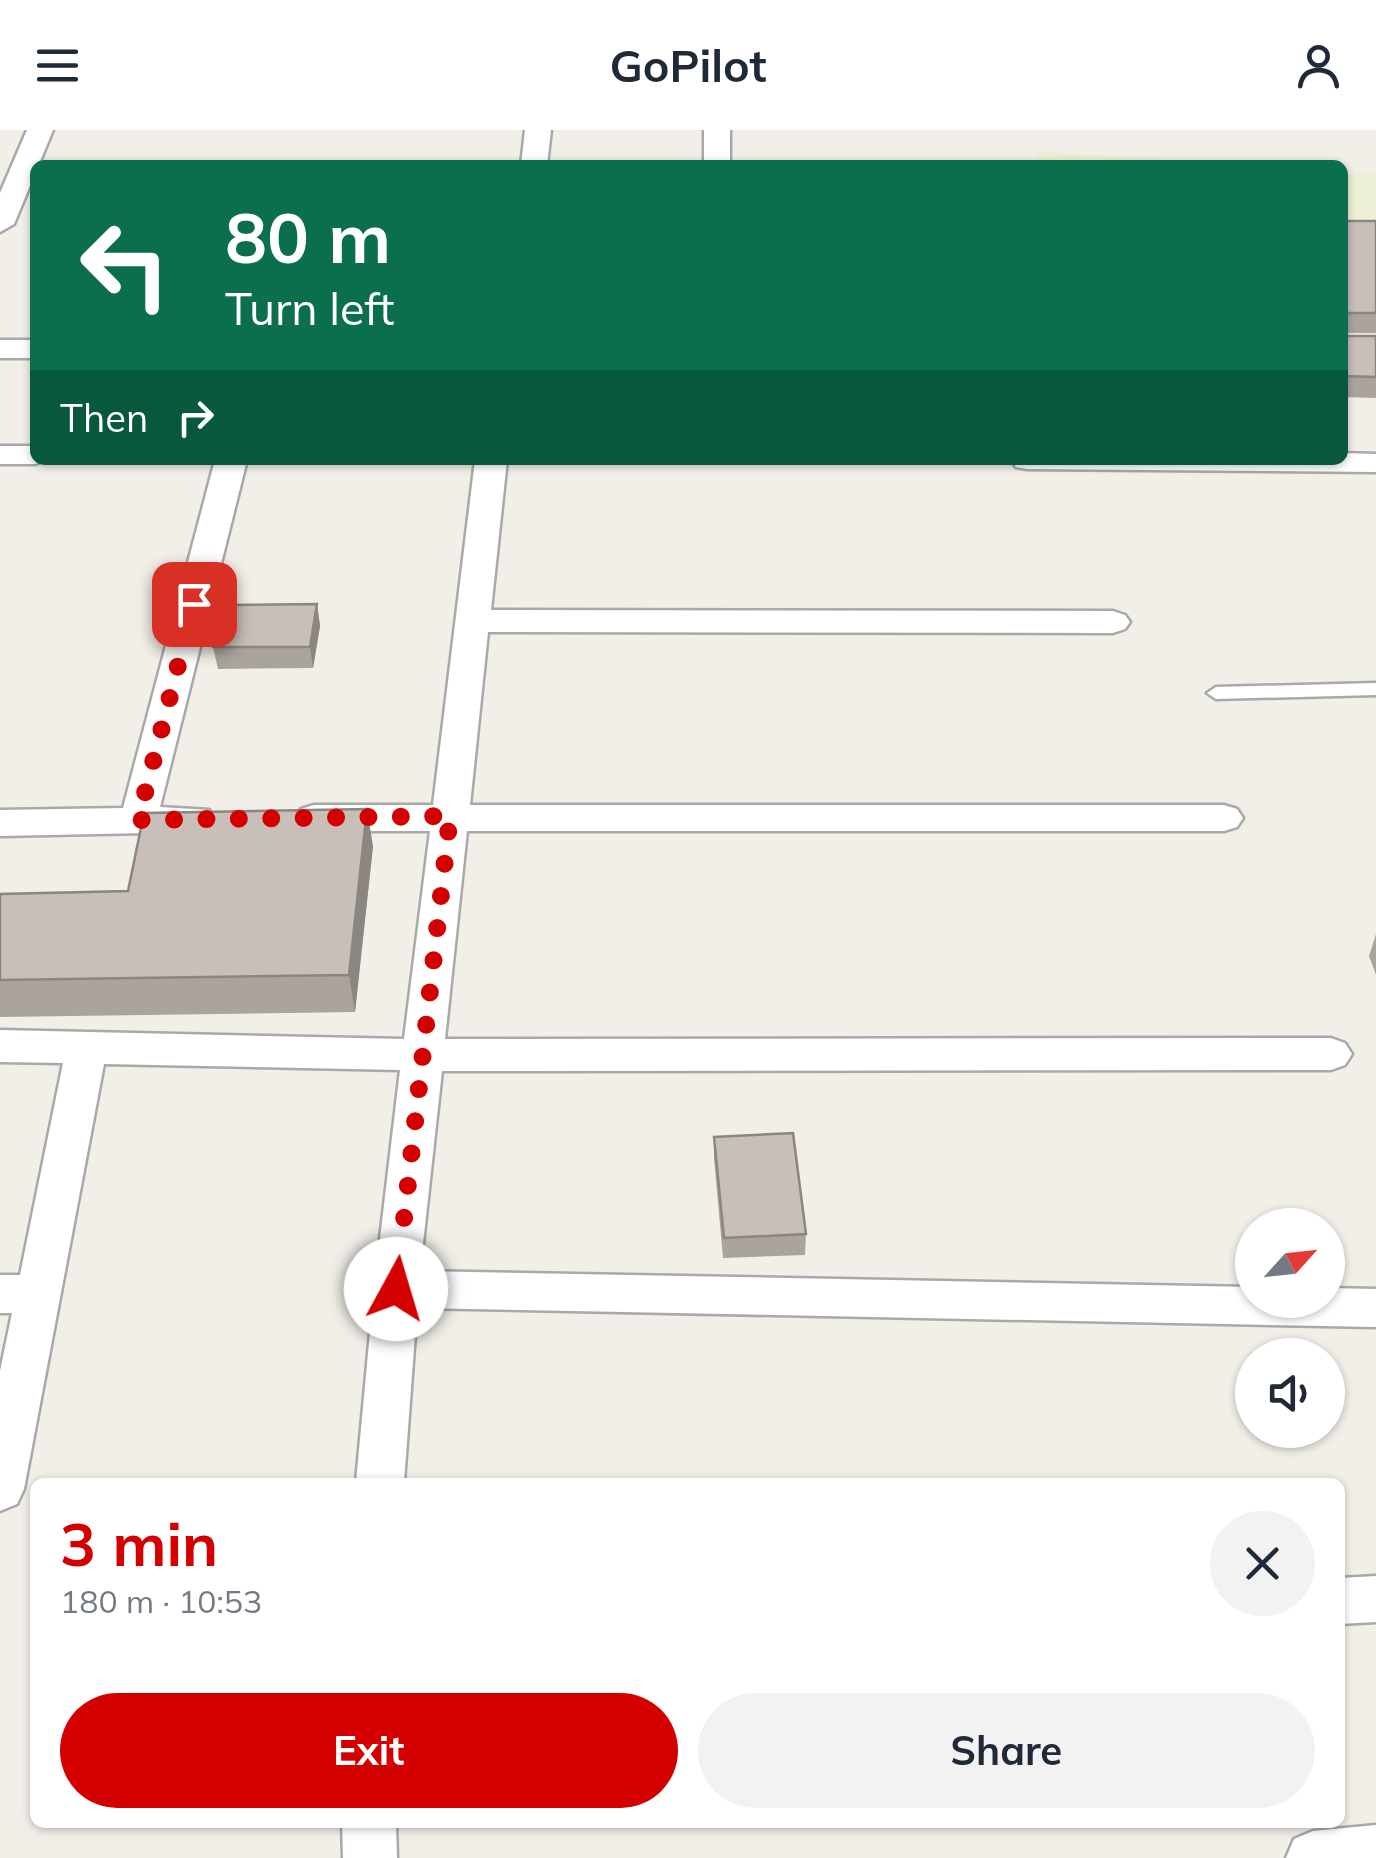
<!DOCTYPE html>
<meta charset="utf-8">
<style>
body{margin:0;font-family:Mulish,sans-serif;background:#f2f2f3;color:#1f2937;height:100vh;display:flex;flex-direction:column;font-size:38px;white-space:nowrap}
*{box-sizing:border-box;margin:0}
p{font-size:32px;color:#747a83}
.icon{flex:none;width:55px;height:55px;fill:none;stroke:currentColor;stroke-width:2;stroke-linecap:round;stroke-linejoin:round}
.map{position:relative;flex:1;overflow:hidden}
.sheet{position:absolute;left:30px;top:1348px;width:1315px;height:350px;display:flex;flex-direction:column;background:#fff;border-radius:15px;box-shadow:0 2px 8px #0004}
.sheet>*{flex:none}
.top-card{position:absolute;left:30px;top:30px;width:1318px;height:305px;border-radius:15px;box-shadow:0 2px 8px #0004;background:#0b6e4f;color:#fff;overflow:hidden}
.needle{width:65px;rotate:63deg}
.controls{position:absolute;left:1235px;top:1078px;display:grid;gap:20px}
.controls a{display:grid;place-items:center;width:110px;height:110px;border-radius:50%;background:#fff;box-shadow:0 2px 8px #0004;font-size:50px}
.pin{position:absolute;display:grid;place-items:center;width:85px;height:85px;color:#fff;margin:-42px;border-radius:20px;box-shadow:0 5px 15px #0006}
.me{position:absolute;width:110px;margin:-55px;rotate:6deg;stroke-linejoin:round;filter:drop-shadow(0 0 8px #0008)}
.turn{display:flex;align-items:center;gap:35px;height:210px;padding:0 30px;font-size:45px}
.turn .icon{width:130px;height:130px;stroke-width:2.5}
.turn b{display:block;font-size:70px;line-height:85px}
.then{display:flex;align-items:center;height:95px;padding:0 30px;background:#0003;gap:20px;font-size:38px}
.round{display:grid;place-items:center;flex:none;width:105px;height:105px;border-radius:52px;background:#f2f2f3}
.head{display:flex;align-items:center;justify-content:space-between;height:170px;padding:0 30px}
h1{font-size:60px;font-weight:700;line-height:75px;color:#d40000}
.cta{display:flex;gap:20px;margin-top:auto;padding:20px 30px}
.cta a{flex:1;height:115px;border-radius:60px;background:#d40000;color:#fff;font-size:40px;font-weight:700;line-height:115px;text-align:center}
.cta a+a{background:#f2f2f3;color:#1f2937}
header{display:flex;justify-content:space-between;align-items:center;height:130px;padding:0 30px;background:#fff;font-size:45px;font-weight:700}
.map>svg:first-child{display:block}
.farmland{fill:#eef0d5}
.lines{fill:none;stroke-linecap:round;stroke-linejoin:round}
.service-casing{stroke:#a9a9a9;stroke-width:5}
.minor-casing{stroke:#a9a9a9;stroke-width:5}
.service{fill:#fff;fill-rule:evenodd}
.minor{fill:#fff;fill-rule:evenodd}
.wall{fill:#aba49e}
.shaded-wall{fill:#8b8681}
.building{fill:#c7bfb8;stroke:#8b8681;stroke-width:2.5}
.route{stroke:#d40000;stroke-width:18;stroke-dasharray:0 32.4}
</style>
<header><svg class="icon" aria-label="menu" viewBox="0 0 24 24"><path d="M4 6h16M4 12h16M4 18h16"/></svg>GoPilot<svg class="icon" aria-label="person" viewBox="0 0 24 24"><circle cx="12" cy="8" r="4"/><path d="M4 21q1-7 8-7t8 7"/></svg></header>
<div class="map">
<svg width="1376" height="1728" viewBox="0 0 1376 1728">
<rect width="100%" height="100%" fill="#f2efe9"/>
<path class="farmland" d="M1037,21L1245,35H1040Z
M1342,42L1376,44V263H1343Z"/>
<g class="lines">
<g class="service-casing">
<path id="service" d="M1376,553V565L1216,569L1207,563L1216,557Z"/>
</g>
<g class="minor-casing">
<path id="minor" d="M27,0H53L14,94L0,102V63Z
M525,0H551L547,35H521Z
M704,0H730V35H704Z
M0,210H35V228H0Z
M0,316H35V330H47L35,334H0Z
M1342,323L1376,324V342L1027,339L1016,337L1011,330H1342Z
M215,330H247L160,677L209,680L215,689L209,698L196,702L0,706V680L123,678Z
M475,330H507L491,480L1113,481L1125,485L1130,492L1125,499L1113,503L488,502L470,675H1224L1237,679L1243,688L1237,697L1224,701H467L445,909L1331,908L1345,913L1352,924L1345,935L1331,940L442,941L420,1141L1252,1157V1170H1328V1158L1376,1159V1197L417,1178L404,1352H356L374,1159L400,940L104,934L24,1359L17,1374L0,1381V1241L12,1183H0V1145H20L63,933L0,932V900L404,909L430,701H314L301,697L295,688L301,679L314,675H433Z
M1376,1446V1492L1340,1494V1448Z
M342,1692H396L397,1728H343Z
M1376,1695V1728H1286L1294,1709L1313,1701Z"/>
</g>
<use href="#service" class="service"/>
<use href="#minor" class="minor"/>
</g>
<path class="wall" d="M1342,91H1376V203H1345V206H1376V268L1342,267Z
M317,474L320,496L313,538L218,539L213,517Z
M373,716L355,882L0,887V764L128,761Z
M1376,804V845L1369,826Z
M714,1007L806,1104L805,1125L723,1128L714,1028Z"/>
<path class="shaded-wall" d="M317,474L320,496L313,538L310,517Z
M367,679L373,716L355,882L349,845Z"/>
<path class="building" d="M1342,91H1376V183H1345V206H1376V247L1342,246Z
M317,474L310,517H213L223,475Z
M367,679L349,845L0,850V764L128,761L144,683Z
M793,1003L806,1104L724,1108L714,1007Z"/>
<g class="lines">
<path class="route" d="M194,474L138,690L450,686L396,1159"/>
</g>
</svg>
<div class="controls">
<a><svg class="needle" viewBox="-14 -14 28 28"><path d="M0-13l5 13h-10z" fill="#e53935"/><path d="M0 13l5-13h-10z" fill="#747a83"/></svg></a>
<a><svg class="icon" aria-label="sound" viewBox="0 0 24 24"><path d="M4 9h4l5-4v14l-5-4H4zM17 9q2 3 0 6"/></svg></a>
</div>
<div class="pin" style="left:194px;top:474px;background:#d93025"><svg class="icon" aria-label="arrive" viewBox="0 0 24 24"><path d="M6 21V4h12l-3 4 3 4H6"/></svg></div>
<svg class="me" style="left:396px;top:1159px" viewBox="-20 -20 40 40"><circle r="19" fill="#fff"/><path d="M0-13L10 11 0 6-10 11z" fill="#d40000"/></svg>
<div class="top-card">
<div class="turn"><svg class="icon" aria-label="left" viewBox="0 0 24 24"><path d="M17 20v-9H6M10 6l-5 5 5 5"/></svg><div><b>80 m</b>Turn left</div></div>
<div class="then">Then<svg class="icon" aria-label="right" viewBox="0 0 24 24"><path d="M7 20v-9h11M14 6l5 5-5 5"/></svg></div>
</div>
<section class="sheet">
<div class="head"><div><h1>3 min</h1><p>180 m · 10:53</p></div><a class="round"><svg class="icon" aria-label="close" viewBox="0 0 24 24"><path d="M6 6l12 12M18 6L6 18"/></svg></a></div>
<div class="cta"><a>Exit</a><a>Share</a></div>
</section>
</div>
